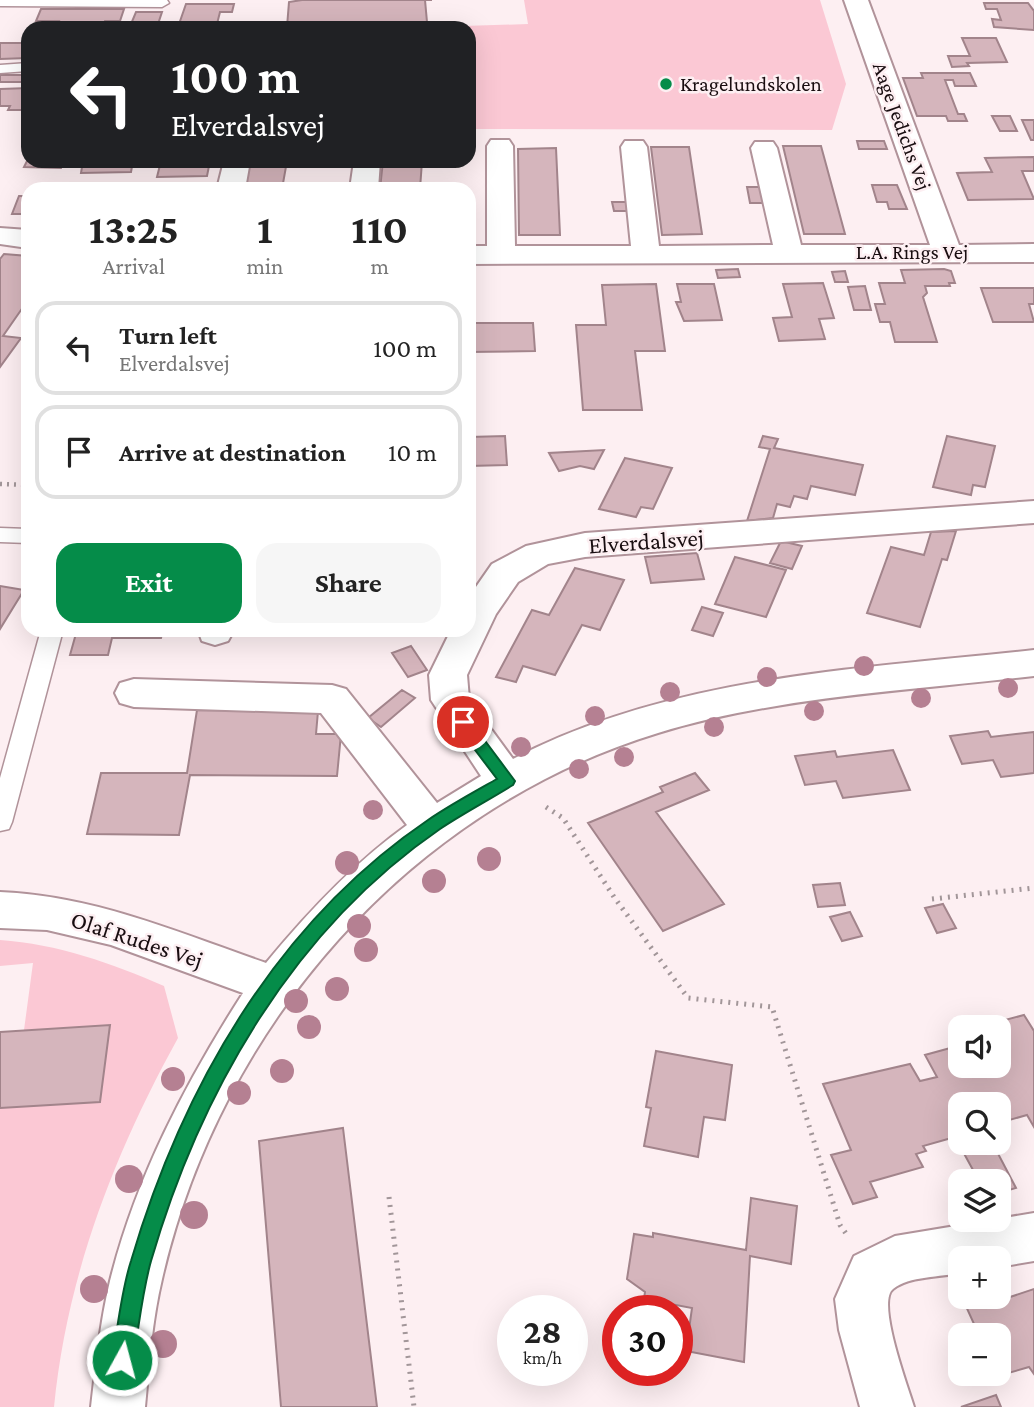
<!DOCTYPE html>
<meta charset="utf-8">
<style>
body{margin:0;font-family:"Crimson Pro",serif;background:#f6f6f6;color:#222;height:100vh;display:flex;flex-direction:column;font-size:26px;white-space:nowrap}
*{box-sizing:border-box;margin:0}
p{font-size:23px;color:#767676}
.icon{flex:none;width:38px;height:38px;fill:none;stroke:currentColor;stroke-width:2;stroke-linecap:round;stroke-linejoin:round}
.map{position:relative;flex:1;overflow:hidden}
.side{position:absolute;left:21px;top:182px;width:455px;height:455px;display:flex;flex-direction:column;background:#fff;border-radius:21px;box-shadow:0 7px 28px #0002}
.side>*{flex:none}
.top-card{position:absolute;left:21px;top:21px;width:455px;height:147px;border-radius:21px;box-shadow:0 7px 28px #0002;background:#202124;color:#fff;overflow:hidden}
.controls{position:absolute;left:948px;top:1015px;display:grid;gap:14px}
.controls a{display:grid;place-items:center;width:63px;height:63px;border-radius:14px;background:#fff;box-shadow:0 7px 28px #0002;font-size:35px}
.speed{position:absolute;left:497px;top:1295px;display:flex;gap:14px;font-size:35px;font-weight:700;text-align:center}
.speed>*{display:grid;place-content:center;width:91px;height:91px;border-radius:50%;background:#fff;box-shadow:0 7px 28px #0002;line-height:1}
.speed small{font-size:18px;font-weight:400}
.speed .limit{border:10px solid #d22;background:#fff;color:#111}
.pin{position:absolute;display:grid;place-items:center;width:60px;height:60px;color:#fff;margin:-30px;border:4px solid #fff;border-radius:50%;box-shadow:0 2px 7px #0007}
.me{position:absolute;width:77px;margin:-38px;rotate:7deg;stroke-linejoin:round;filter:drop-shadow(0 0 5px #0008)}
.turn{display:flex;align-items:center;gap:24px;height:147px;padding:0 35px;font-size:32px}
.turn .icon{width:91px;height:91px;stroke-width:2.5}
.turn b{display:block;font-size:49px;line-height:60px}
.eta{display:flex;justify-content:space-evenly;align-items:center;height:119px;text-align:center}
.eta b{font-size:42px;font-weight:700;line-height:49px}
.cta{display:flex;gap:14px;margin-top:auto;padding:14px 35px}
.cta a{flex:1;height:80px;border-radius:21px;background:#058c49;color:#fff;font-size:28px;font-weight:700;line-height:80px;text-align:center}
.cta a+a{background:#f6f6f6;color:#222}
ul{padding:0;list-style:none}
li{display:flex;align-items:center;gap:21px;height:94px;margin:0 14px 10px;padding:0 21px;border:4px solid #e0e0e0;border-radius:21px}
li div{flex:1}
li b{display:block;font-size:26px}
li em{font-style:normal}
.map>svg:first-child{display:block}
.green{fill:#fbc8d4}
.building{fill:#d5b5bc;stroke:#a2848b;stroke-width:2}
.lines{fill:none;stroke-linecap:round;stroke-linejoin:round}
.service-casing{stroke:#b1939a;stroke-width:3}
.minor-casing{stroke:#b1939a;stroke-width:4}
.path-far1{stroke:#a29699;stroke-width:4.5;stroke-dasharray:2 5;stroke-linecap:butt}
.path{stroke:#a29699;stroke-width:5;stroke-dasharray:2 6;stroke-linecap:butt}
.service{fill:#fff;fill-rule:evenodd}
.minor{fill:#fff;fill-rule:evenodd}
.tree{fill:#b58092}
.route{fill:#058c49;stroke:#035b2f;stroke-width:2}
.poi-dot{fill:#058c49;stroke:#fdeff2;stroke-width:2.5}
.labels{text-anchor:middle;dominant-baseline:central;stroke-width:5;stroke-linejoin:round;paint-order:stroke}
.far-poi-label{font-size:21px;fill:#180d10;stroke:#fdeff2;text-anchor:start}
.far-street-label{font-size:21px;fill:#180d10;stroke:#fdeff2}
.street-label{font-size:24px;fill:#180d10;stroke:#fdeff2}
</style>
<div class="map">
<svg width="1034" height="1407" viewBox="0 0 1034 1407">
<rect width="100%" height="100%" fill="#fdeff2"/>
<path class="green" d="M524,0H820L846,84L832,130L469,129V28H401L528,24Z
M0,940C58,944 111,963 164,986L178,1038C114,1154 67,1275 54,1407H0V1108L100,1101L110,1026L24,1030L33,963L0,966Z"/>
<path class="building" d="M302,0H432H425L427,22L287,27L289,2Z
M984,3H1028L1034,11V30L994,27L992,19L1001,20L997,9H986Z
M186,4H234L232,12H220L216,28L178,27Z
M41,9H124L120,21H105L103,28H57L59,21H36Z
M136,12H162L158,24H131Z
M962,38H996L1007,62L967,63L969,66L952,67L948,56H970Z
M0,43H28V58L0,59Z
M921,73H970L976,86H955L953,80H945L958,114H964L967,121H948L946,116H917L903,78H923Z
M28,75L27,82H0V75Z
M28,88V110H8L10,106H0V89Z
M992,116H1010L1017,131H1000Z
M1022,120H1034V140H1031Z
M857,141H884L887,149H859Z
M783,146H821L845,234H804Z
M651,147H689L702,234L662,235Z
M556,148L560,235H519L518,149Z
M1034,157V171H1022L1034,199L968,200L957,173L992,172L985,158Z
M28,159V161H64L61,168L24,167Z
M83,161H133L131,172L81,173Z
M161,161H210L207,176L157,177Z
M249,161H287L282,189H244Z
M383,161H422L420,189H380Z
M872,185H897L907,209H889L887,202H877Z
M747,187H764L767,203H750Z
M19,196H28V214H12Z
M612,202H628L630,211H614Z
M4,254L28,256V300L3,336L21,338L0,367V259Z
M738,269L740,277L718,278L716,270Z
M944,269L951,271L955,283H949L950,286H925L927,293L923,297L937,342H895L890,322H880L875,304H885L879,283H905L901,270Z
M845,271L848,282H835L832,272Z
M823,283L834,318L819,319L825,339L779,341L773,318L792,317L783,284Z
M656,284L665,351H635L642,410H583L576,325H606L602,285Z
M677,284H714L722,320L684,321L676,302H681Z
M865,286L871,310H854L848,287Z
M981,288H1034V304H1029L1034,322H993Z
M469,323H533L535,351L469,352Z
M505,436L507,465L469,466V437Z
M763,436L778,439L774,448L863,465L855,495L811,486L807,499L794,496L790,507L777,504L773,518L747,521L770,449L759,447Z
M947,436L995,446L985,487L973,485L971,495L933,487Z
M604,450L594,469L580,466L559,471L549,453Z
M625,458L672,468L653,509L641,507L636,517L599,509Z
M956,531L947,560L942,559L920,627L867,613L891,547L924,555L931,532Z
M781,541L802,546L792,569L770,563Z
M697,553L704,579L651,583L645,557Z
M735,557L786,570L766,617L715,604Z
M575,568L624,580L600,630L582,625L555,675L523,666L516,682L496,677L532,610L549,615Z
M0,586L24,590L0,629Z
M702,607L723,613L713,636L692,630Z
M77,630H163L161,638H112L108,655H70Z
M411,646L427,670L408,677L392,653Z
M402,690L415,698L381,727L368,718Z
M197,710L318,711L316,734H341L337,776L190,775L179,835L87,834L101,773H187Z
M988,731L991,737L1034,732V773L1001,777L993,760L962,764L950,736Z
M893,750L910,790L843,798L836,781L805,785L795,756L835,751L837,757Z
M695,773L709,790L656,812L724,904L663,931L588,823L663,792L660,787Z
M840,883L845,905L818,907L813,885Z
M943,904L956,928L937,933L925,908Z
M850,912L862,936L842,941L830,917Z
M1024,1015L1034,1031V1127L1027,1115L999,1123V1104H961V1143H997L994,1146L1016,1188L999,1193V1181H979L955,1137L923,1146L926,1151L916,1154L923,1167L870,1182L877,1197L853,1204L831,1155L851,1150L823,1084L910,1064L920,1081L937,1077L925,1055L961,1045V1066H999V1027H991L990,1024Z
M110,1025L100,1102L0,1108V1032Z
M656,1051L732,1065L725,1120L704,1117L698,1157L644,1146L651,1108L646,1107Z
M343,1128L377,1407H281L259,1141Z
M751,1198L797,1206L791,1264L750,1256L744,1362L686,1351L692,1308L644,1299L645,1292L627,1279L634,1234L653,1237V1233L746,1250Z
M1034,1289V1374L1029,1367L998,1376L999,1335H979L964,1302L981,1297H992L995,1302Z
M996,1395L1001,1407H961Z"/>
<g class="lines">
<g class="service-casing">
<path id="service" d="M0,0H167L169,3L162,7L0,6Z
M28,63V71L0,73V65Z
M0,528L28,529V543L0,542Z
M41,630H63L12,822L9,829L0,831V778Z"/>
</g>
<g class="minor-casing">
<path id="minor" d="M844,0H868L959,245L1034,244V262L469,264V246H487V146L491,140H509L513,146L515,246H631L621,147L625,141H643L647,147L659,246L773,245L751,148L755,142H773L777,148L801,245H930Z
M224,161H250L245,189H217Z
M354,161H380L378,189H350Z
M0,228L28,230V248L0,244Z
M1034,501V523L585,557L548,564L518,582L496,614L467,675L469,699L513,759C672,676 859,669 1034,650V676C909,691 779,696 658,733C409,809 220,1026 162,1279C152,1321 149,1364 145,1407H91C96,1365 100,1322 110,1281C136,1177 186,1082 243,993L111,945L47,930L0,928V892C95,896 177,932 266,963C308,912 353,864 407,825L321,713L134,707L120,703L115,693L120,683L134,679L332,685L346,689L437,803L481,776L431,700L429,675L451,630H469V597L492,564L526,546L585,533Z
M198,630H234L228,641L215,645L202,641Z
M1034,1213V1261L999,1267V1258H961V1273C941,1277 909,1276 893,1289C876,1302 908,1387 914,1407H860L839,1330L835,1299L854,1256L895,1236Z"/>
</g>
<path class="path-far1" d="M0,484L28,485"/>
<path class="path" d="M546,807L563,818L614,897L688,998L772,1007L840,1225L847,1235
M932,899L1034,888
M389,1197L414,1407"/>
<use href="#service" class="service"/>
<use href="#minor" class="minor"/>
</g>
<g class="tree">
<circle cx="864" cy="666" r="10"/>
<circle cx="767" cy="677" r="10"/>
<circle cx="1008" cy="688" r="10"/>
<circle cx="670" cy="692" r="10"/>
<circle cx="921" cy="698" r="10"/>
<circle cx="814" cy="711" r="10"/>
<circle cx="595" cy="716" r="10"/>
<circle cx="714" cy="727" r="10"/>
<circle cx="521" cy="747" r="10"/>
<circle cx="624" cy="757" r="10"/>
<circle cx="579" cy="769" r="10"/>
<circle cx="373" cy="810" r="10"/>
<circle cx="489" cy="859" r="12"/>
<circle cx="347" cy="863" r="12"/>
<circle cx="434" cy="881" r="12"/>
<circle cx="359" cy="926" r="12"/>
<circle cx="366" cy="950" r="12"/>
<circle cx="337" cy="989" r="12"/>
<circle cx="296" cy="1001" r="12"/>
<circle cx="309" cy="1027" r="12"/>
<circle cx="282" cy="1071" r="12"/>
<circle cx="173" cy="1079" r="12"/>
<circle cx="239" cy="1093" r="12"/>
<circle cx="129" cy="1179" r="14"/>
<circle cx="194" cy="1215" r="14"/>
<circle cx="94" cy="1289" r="14"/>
<circle cx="163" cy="1344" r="14"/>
</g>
<path class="route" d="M463,716L468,718L515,781L513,785C489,800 464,813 440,829C293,930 200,1092 151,1261C142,1293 139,1327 133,1360L130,1368L122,1371L115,1368L112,1360C118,1327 121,1292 131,1261C182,1088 276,923 428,820C450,805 474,792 497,779L454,722Z"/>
<circle class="poi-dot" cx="666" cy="84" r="7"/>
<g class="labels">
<g class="far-poi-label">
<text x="680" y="84">Kragelundskolen</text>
</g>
<g class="far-street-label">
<text transform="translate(902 126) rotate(70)">Aage Jedichs Vej</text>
<text x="912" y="252">L.A. Rings Vej</text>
</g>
<g class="street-label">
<text transform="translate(646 541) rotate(-4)">Elverdalsvej</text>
<text transform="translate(137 939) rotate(18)">Olaf Rudes Vej</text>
</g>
</g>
</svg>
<div class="controls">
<a><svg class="icon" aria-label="sound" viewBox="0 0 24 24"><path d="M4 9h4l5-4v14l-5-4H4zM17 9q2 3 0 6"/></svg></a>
<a><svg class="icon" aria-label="search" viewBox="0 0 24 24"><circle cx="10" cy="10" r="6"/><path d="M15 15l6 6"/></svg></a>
<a><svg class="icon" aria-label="layers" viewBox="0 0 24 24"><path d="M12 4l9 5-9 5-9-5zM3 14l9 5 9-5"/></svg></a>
<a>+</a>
<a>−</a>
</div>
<div class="speed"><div>28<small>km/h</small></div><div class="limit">30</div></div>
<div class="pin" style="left:463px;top:722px;background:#d93025"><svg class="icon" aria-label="arrive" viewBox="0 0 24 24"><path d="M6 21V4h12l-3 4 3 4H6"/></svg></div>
<svg class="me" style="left:122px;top:1360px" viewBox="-20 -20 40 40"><circle r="17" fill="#058c49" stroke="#fff" stroke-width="3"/><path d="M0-11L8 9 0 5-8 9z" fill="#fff"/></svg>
<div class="top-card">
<div class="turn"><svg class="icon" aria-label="left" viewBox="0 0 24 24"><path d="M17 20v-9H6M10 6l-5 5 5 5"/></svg><div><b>100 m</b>Elverdalsvej</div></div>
</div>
<section class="side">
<div class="eta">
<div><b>13:25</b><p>Arrival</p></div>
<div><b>1</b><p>min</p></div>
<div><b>110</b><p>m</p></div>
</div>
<ul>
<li><svg class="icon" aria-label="left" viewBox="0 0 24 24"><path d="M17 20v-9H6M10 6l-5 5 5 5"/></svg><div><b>Turn left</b><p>Elverdalsvej</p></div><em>100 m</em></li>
<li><svg class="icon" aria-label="arrive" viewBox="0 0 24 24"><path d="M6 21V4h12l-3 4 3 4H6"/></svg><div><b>Arrive at destination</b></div><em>10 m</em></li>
</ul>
<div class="cta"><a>Exit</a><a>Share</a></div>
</section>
</div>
